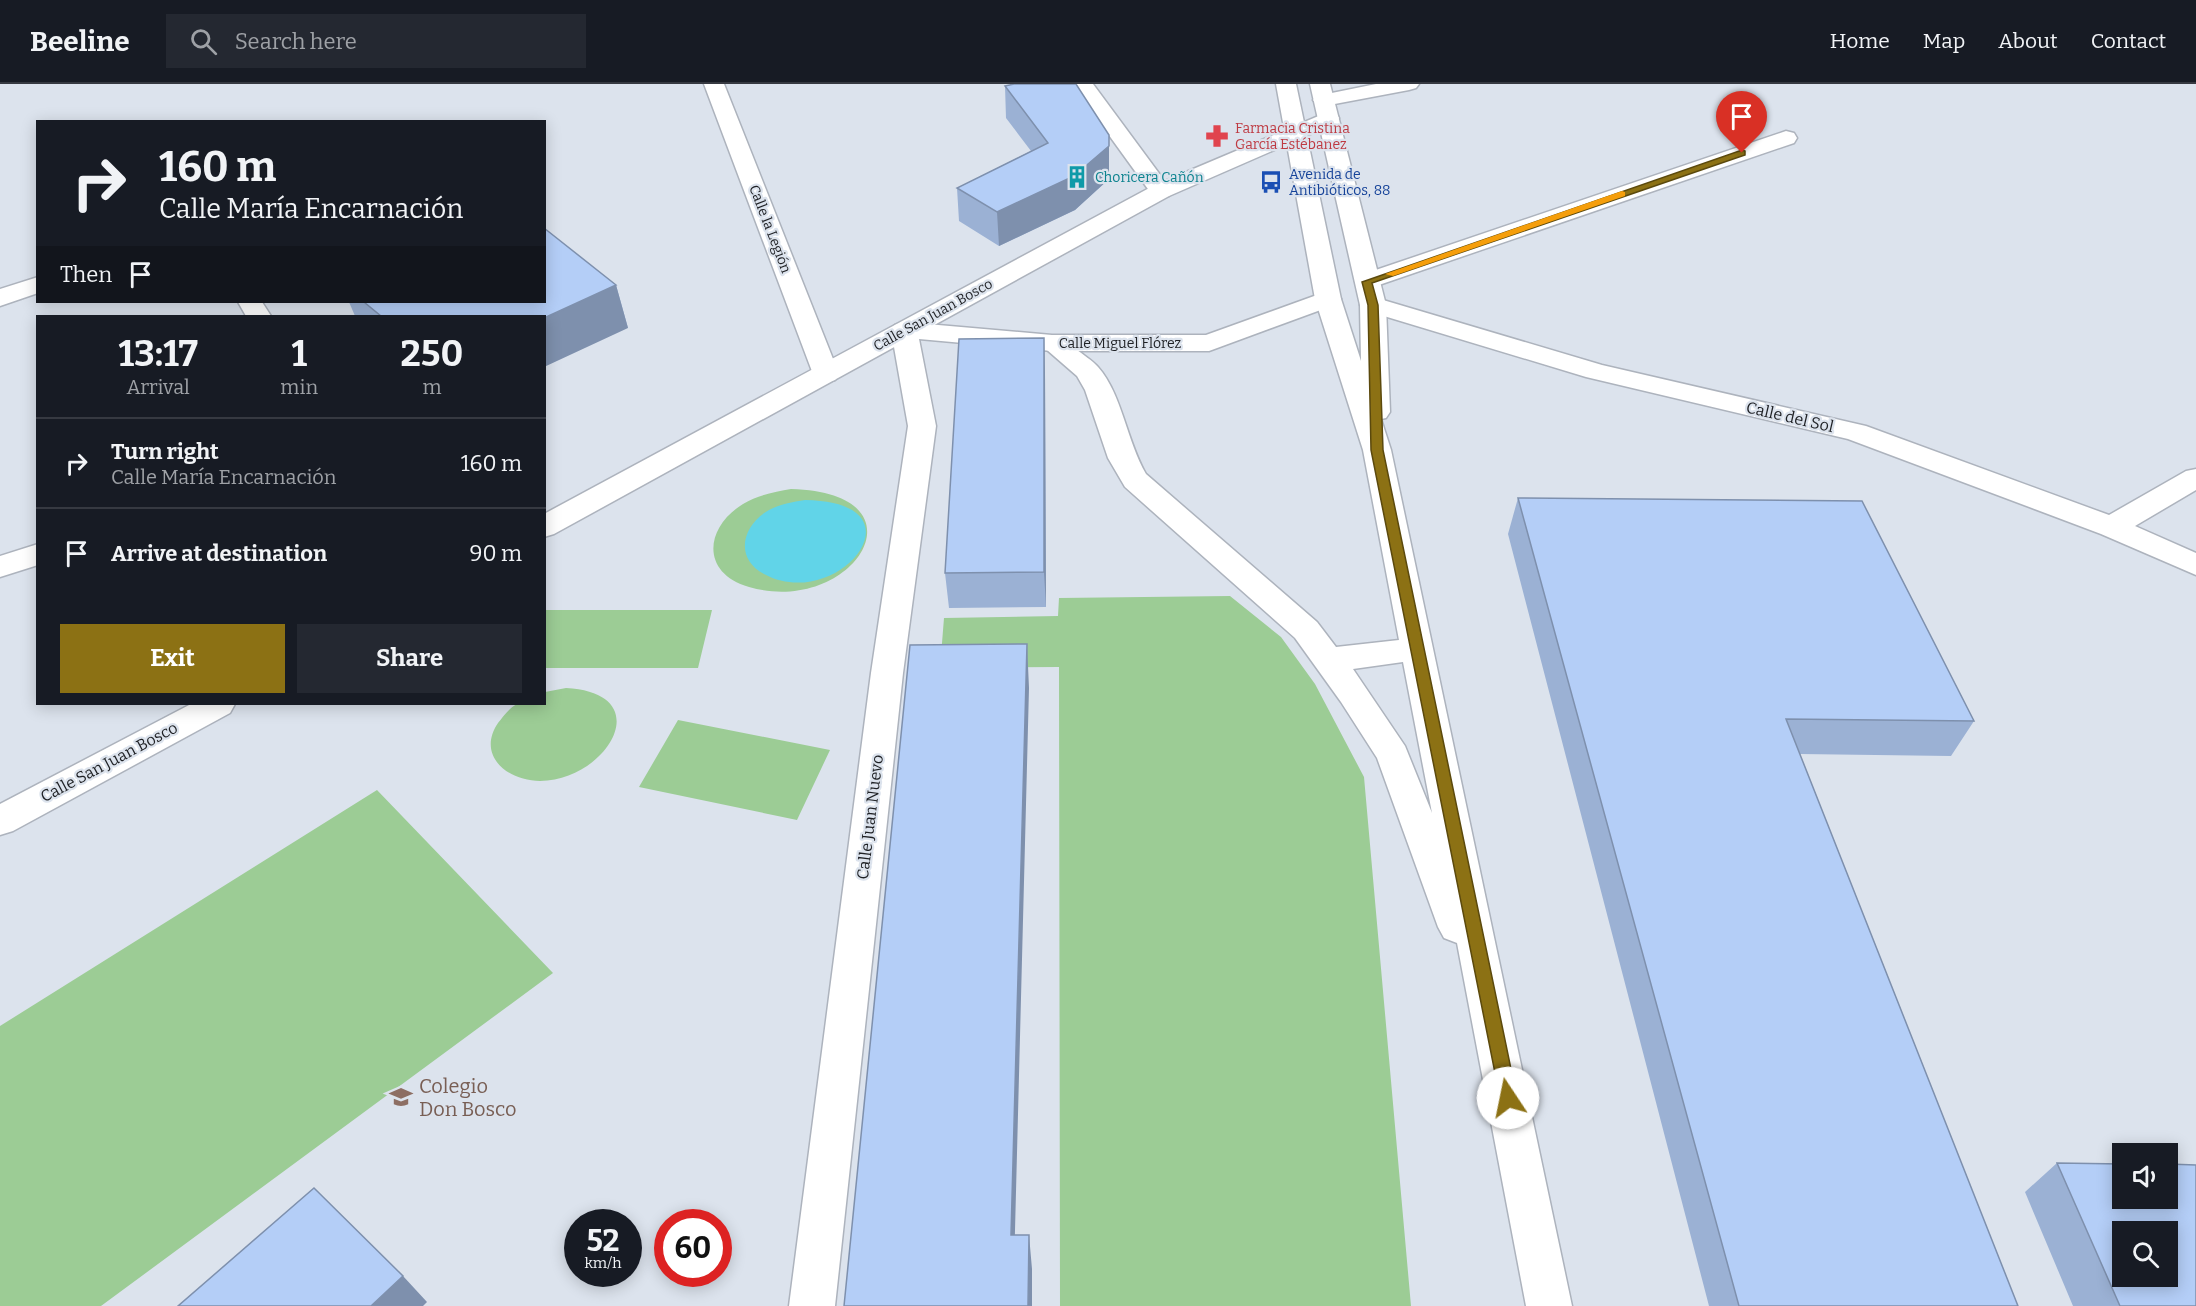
<!DOCTYPE html>
<meta charset="utf-8">
<style>
body{margin:0;font-family:Bitter,serif;background:#242831;color:#f1f3f6;height:100vh;display:flex;flex-direction:column;font-size:22px;white-space:nowrap}
*{box-sizing:border-box;margin:0}
p{font-size:20px;color:#9ea1a6}
.icon{flex:none;width:33px;height:33px;fill:none;stroke:currentColor;stroke-width:2;stroke-linecap:round;stroke-linejoin:round}
.map{position:relative;flex:1;overflow:hidden}
.panel{position:absolute;left:36px;top:231px;width:510px;height:390px;display:flex;flex-direction:column;background:#171b24;border-radius:0px;box-shadow:0 3px 15px #0003}
.panel>*{flex:none}
.top-card{position:absolute;left:36px;top:36px;width:510px;height:183px;border-radius:0px;box-shadow:0 3px 15px #0003;background:#171b24;color:#f1f3f6;overflow:hidden}
.controls{position:absolute;left:2112px;top:1059px;display:grid;gap:12px}
.controls a{display:grid;place-items:center;width:66px;height:66px;border-radius:0px;background:#171b24;box-shadow:0 3px 15px #0003;font-size:30px}
.speed{position:absolute;left:564px;top:1125px;display:flex;gap:12px;font-size:30px;font-weight:700;text-align:center}
.speed>*{display:grid;place-content:center;width:78px;height:78px;border-radius:50%;background:#171b24;box-shadow:0 3px 15px #0003;line-height:1}
.speed small{font-size:15px;font-weight:400}
.speed .limit{border:9px solid #d22;background:#fff;color:#111}
.pin{position:absolute;display:grid;place-items:center;width:51px;height:51px;color:#fff;margin:-62px -26px;border-radius:50% 50% 50% 0;rotate:-45deg;box-shadow:0 0 6px #0007}
.pin .icon{rotate:45deg}
.me{position:absolute;width:66px;margin:-33px;rotate:349deg;stroke-linejoin:round;filter:drop-shadow(0 0 4px #0008)}
.turn{display:flex;align-items:center;gap:21px;height:126px;padding:0 24px;font-size:27px}
.turn .icon{width:78px;height:78px;stroke-width:2.5}
.turn b{display:block;font-size:42px;line-height:51px}
.then{display:flex;align-items:center;height:57px;padding:0 24px;background:#0003;gap:12px;font-size:22px}
.eta{display:flex;justify-content:space-evenly;align-items:center;height:102px;text-align:center}
.eta b{font-size:36px;font-weight:700;line-height:42px}
.cta{display:flex;gap:12px;margin-top:auto;padding:12px 24px}
.cta a{flex:1;height:69px;border-radius:0px;background:#8c7114;color:#fff;font-size:24px;font-weight:700;line-height:69px;text-align:center}
.cta a+a{background:#242831;color:#f1f3f6}
ul{padding:0;list-style:none}
li{display:flex;align-items:center;gap:18px;height:90px;padding:0 24px;border-top:2px solid #363941}
li div{flex:1}
li b{display:block;font-size:22px}
li em{font-style:normal}
header{display:flex;align-items:center;gap:36px;box-sizing:border-box;height:84px;padding:0 30px;background:#171b24;border-bottom:2px solid #363941}
header strong{font-size:28px}
nav{display:flex;gap:33px;margin-inline-start:auto;font-size:21px}
.search{width:420px;height:54px;background:#242831;display:flex;align-items:center;gap:15px;box-sizing:border-box;padding:0 21px;border-radius:0px;color:#9ea1a6;font-size:22px}
.map>svg:first-child{display:block}
.green{fill:#9ccc95}
.water{fill:#61d4e8}
.lines{fill:none;stroke-linecap:round;stroke-linejoin:round}
.street-casing{stroke:#adb3bd;stroke-width:3}
.secondary-casing{stroke:#adb3bd;stroke-width:3}
.primary-casing{stroke:#adb3bd;stroke-width:3}
.street{fill:#fff;fill-rule:evenodd}
.secondary{fill:#fff;fill-rule:evenodd}
.primary{fill:#fff;fill-rule:evenodd}
.wall{fill:#9bb1d4}
.shaded-wall{fill:#7e90ad}
.building{fill:#b4cef7;stroke:#7e90ad;stroke-width:1.5;fill-rule:evenodd}
.route{fill:#8c7114;stroke:#5b490d;stroke-width:1.5}
.slow{fill:#f59e0b}
.labels{text-anchor:middle;dominant-baseline:central;stroke-width:4.5;stroke-linejoin:round;paint-order:stroke}
.far-health-label{font-size:14px;fill:#be3a42;stroke:#dce3ed;text-anchor:start}
.far-transit-label{font-size:14px;fill:#164399;stroke:#dce3ed;text-anchor:start}
.far-culture-label{font-size:14px;fill:#0d838f;stroke:#dce3ed;text-anchor:start}
.far-street-label{font-size:14px;fill:#1e2024;stroke:#dce3ed}
.street-label{font-size:16px;fill:#1e2024;stroke:#dce3ed}
.near-education-label{font-size:20px;fill:#785e54;stroke:#dce3ed;text-anchor:start}
</style>
<header>
<strong>Beeline</strong>
<div class="search"><svg class="icon" aria-label="search" viewBox="0 0 24 24"><circle cx="10" cy="10" r="6"/><path d="M15 15l6 6"/></svg>Search here</div>
<nav><a>Home</a><a>Map</a><a>About</a><a>Contact</a></nav>
</header>
<div class="map">
<svg width="2196" height="1222" viewBox="0 0 2196 1222">
<rect width="100%" height="100%" fill="#dce3ed"/>
<path class="green" d="M791,405C932,409 853,533 749,503C700,489 705,443 743,420C758,411 775,408 791,405Z
M1230,512L1281,553L1315,600L1364,693L1411,1222H1060L1059,583L940,584L944,534L1058,532L1059,514Z
M545,526H712L698,584H545Z
M566,604C659,609 608,696 540,697C508,697 476,672 498,639C503,633 509,624 517,620C524,617 537,620 544,620L545,608Z
M678,636L830,666L797,736L639,703Z
M377,706L553,889L101,1222H0V942Z"/>
<path class="water" d="M805,416C929,418 837,530 764,490C734,474 742,441 769,426C780,420 793,418 805,416Z"/>
<g class="lines">
<g class="street-casing">
<path id="street" d="M704,0H724L839,290L835,296L826,298L817,296L813,290Z
M1072,0H1093L1172,107L1169,112H1153Z
M1376,0H1419L1416,4L1409,6L1324,22L1317,20L1313,16L1317,12Z
M1786,47L1794,49L1797,54L1794,59L1376,202L1367,204L1358,202L1355,197L1358,192Z
M38,193V209L0,222V205Z
M1328,207L1337,210L1341,215L1337,220L1209,267H1052L919,255L936,342L903,589L835,1222H789L871,589L908,342L891,246L895,241L904,238L1052,251H1206Z
M1373,213L1602,281L1866,342L2109,431L2186,387L2196,385V406L2135,442L2196,469V491L2101,450L1848,355L1586,293L1364,226L1360,221L1364,216Z
M238,218H262L271,232H246Z
M38,460V481L0,493V472Z"/>
</g>
<g class="secondary-casing">
<path id="secondary" d="M1328,28L1336,29L1339,34L1336,39L1169,112L554,450L544,453V430L1153,102Z
M191,620H235L230,629L13,747L0,751V720Z"/>
</g>
<g class="primary-casing">
<path id="primary" d="M1276,0H1296L1341,215L1361,277L1360,221L1310,0H1330L1386,221L1390,328L1386,334L1381,335L1391,366L1572,1222H1526L1457,859L1444,854L1438,843L1377,674L1341,618L1295,554L1125,403L1108,374L1085,306L1077,292L1039,259L1043,253C1058,250 1064,256 1076,265C1083,271 1092,276 1098,283C1122,310 1127,358 1146,390L1317,538L1336,563L1399,556L1363,366L1315,215ZM1403,578L1432,729L1405,662L1353,585Z"/>
</g>
<use href="#street" class="street"/>
<use href="#secondary" class="secondary"/>
<use href="#primary" class="primary"/>
</g>
<path class="wall" d="M1005,2L1109,51V95L1075,126L999,162L959,137L957,104L1031,67L1006,34Z
M616,201L628,244L544,232H355L349,218H544Z
M1045,289L1046,523L949,524L945,489Z
M1518,414L1974,637L1951,672L1800,670L2018,1222H1709L1508,450Z
M2057,1079L2196,1222H2073L2025,1108Z"/>
<path class="shaded-wall" d="M1109,62V95L1075,126L999,162L997,128Z
M616,201L628,244L544,283V234Z
M1044,254L1045,289L1046,523L1044,488Z
M1027,560L1029,604L1014,1185L1011,1151Z
M1029,1151L1032,1185V1222H1028Z
M403,1192L427,1218L423,1222H371Z"/>
<path class="building" d="M1014,0H1076L1109,51V62L1074,92L997,128L957,104L1048,59L1005,2Z
M544,144L616,201L544,234V232H381L364,218H544Z
M1044,254V488L945,489L959,255Z
M1518,414L1862,417L1974,637L1786,635L2018,1222H1739Z
M1027,560L1011,1151H1029L1028,1222H844L910,561Z
M2057,1079L2122,1080V1114H2168V1080L2196,1081V1222H2120ZM2122,1148H2168V1192H2122Z
M314,1104L403,1192L371,1222H178Z"/>
<path class="route" d="M1742,66L1745,67V71L1372,199L1378,221L1383,366L1517,1014L1514,1019L1508,1021L1502,1019L1500,1014L1371,366L1368,221L1362,198Z"/>
<path class="slow" d="M1622,107L1625,108V112L1393,192L1385,190Z"/>
<defs>
<g id="pharmacy-bare" transform="scale(1.8)"><path d="M-2-6h4v4h4v4h-4v4h-4v-4h-4v-4h4Z" fill="#e0444e" stroke="#dce3ed" stroke-width="2.5" paint-order="stroke"/></g>
<g id="building-bare" transform="scale(1.8)"><path d="M-4-6H4V6H1V3H-1V6H-4ZM-2.5-4.3h1.7v1.8h-1.7ZM.8-4.3h1.7v1.8H.8ZM-2.5-1h1.7V.8h-1.7ZM.8-1h1.7V.8H.8Z" fill="#0f9aa8" stroke="#dce3ed" stroke-width="2.5" paint-order="stroke"/></g>
<g id="bus-bare" transform="scale(1.8)"><path d="M-5-6H5V4H4V6H2V4H-2V6H-4V4H-5ZM-3.5-4V0h7V-4ZM-3.5 1.2v1.5H-2V1.2ZM2 1.2v1.5H3.5V1.2Z" fill="#1a4fb4" stroke="#dce3ed" stroke-width="2.5" paint-order="stroke"/></g>
<g id="school-bare" transform="scale(1.8)"><path d="M0-5L7-2L0 1L-7-2ZM-4 1L0 2.5L4 1V4Q0 6-4 4Z" fill="#8d6e63" stroke="#dce3ed" stroke-width="2.5" paint-order="stroke"/></g>
</defs>
<g fill-rule="evenodd">
<use href="#pharmacy-bare" x="1217" y="52"/>
<use href="#building-bare" x="1077" y="93"/>
<use href="#bus-bare" x="1271" y="98"/>
<use href="#school-bare" x="401" y="1013"/>
</g>
<g class="labels">
<g class="far-health-label">
<text x="1235" y="44">Farmacia Cristina<tspan x="1235" dy="16">García Estébanez</tspan></text>
</g>
<g class="far-transit-label">
<text x="1289" y="90">Avenida de<tspan x="1289" dy="16">Antibióticos, 88</tspan></text>
</g>
<g class="far-culture-label">
<text x="1095" y="93">Choricera Cañón</text>
</g>
<g class="far-street-label">
<text transform="translate(770 145) rotate(69)">Calle la Legión</text>
<text transform="translate(933 231) rotate(-29)">Calle San Juan Bosco</text>
<text x="1120" y="259">Calle Miguel Flórez</text>
</g>
<g class="street-label">
<text transform="translate(1790 333) rotate(13)">Calle del Sol</text>
<text transform="translate(109 678) rotate(-28)">Calle San Juan Bosco</text>
<text transform="translate(870 733) rotate(-83)">Calle Juan Nuevo</text>
</g>
<g class="near-education-label">
<text x="419" y="1002">Colegio<tspan x="419" dy="23">Don Bosco</tspan></text>
</g>
</g>
</svg>
<div class="controls">
<a><svg class="icon" aria-label="sound" viewBox="0 0 24 24"><path d="M4 9h4l5-4v14l-5-4H4zM17 9q2 3 0 6"/></svg></a>
<a><svg class="icon" aria-label="search" viewBox="0 0 24 24"><circle cx="10" cy="10" r="6"/><path d="M15 15l6 6"/></svg></a>
</div>
<div class="speed"><div>52<small>km/h</small></div><div class="limit">60</div></div>
<div class="pin" style="left:1742px;top:69px;background:#d93025"><svg class="icon" aria-label="arrive" viewBox="0 0 24 24"><path d="M6 21V4h12l-3 4 3 4H6"/></svg></div>
<svg class="me" style="left:1508px;top:1014px" viewBox="-20 -20 40 40"><circle r="19" fill="#fff"/><path d="M0-13L10 11 0 6-10 11z" fill="#8c7114"/></svg>
<div class="top-card">
<div class="turn"><svg class="icon" aria-label="right" viewBox="0 0 24 24"><path d="M7 20v-9h11M14 6l5 5-5 5"/></svg><div><b>160 m</b>Calle María Encarnación</div></div>
<div class="then">Then<svg class="icon" aria-label="arrive" viewBox="0 0 24 24"><path d="M6 21V4h12l-3 4 3 4H6"/></svg></div>
</div>
<section class="panel">
<div class="eta">
<div><b>13:17</b><p>Arrival</p></div>
<div><b>1</b><p>min</p></div>
<div><b>250</b><p>m</p></div>
</div>
<ul>
<li><svg class="icon" aria-label="right" viewBox="0 0 24 24"><path d="M7 20v-9h11M14 6l5 5-5 5"/></svg><div><b>Turn right</b><p>Calle María Encarnación</p></div><em>160 m</em></li>
<li><svg class="icon" aria-label="arrive" viewBox="0 0 24 24"><path d="M6 21V4h12l-3 4 3 4H6"/></svg><div><b>Arrive at destination</b></div><em>90 m</em></li>
</ul>
<div class="cta"><a>Exit</a><a>Share</a></div>
</section>
</div>
